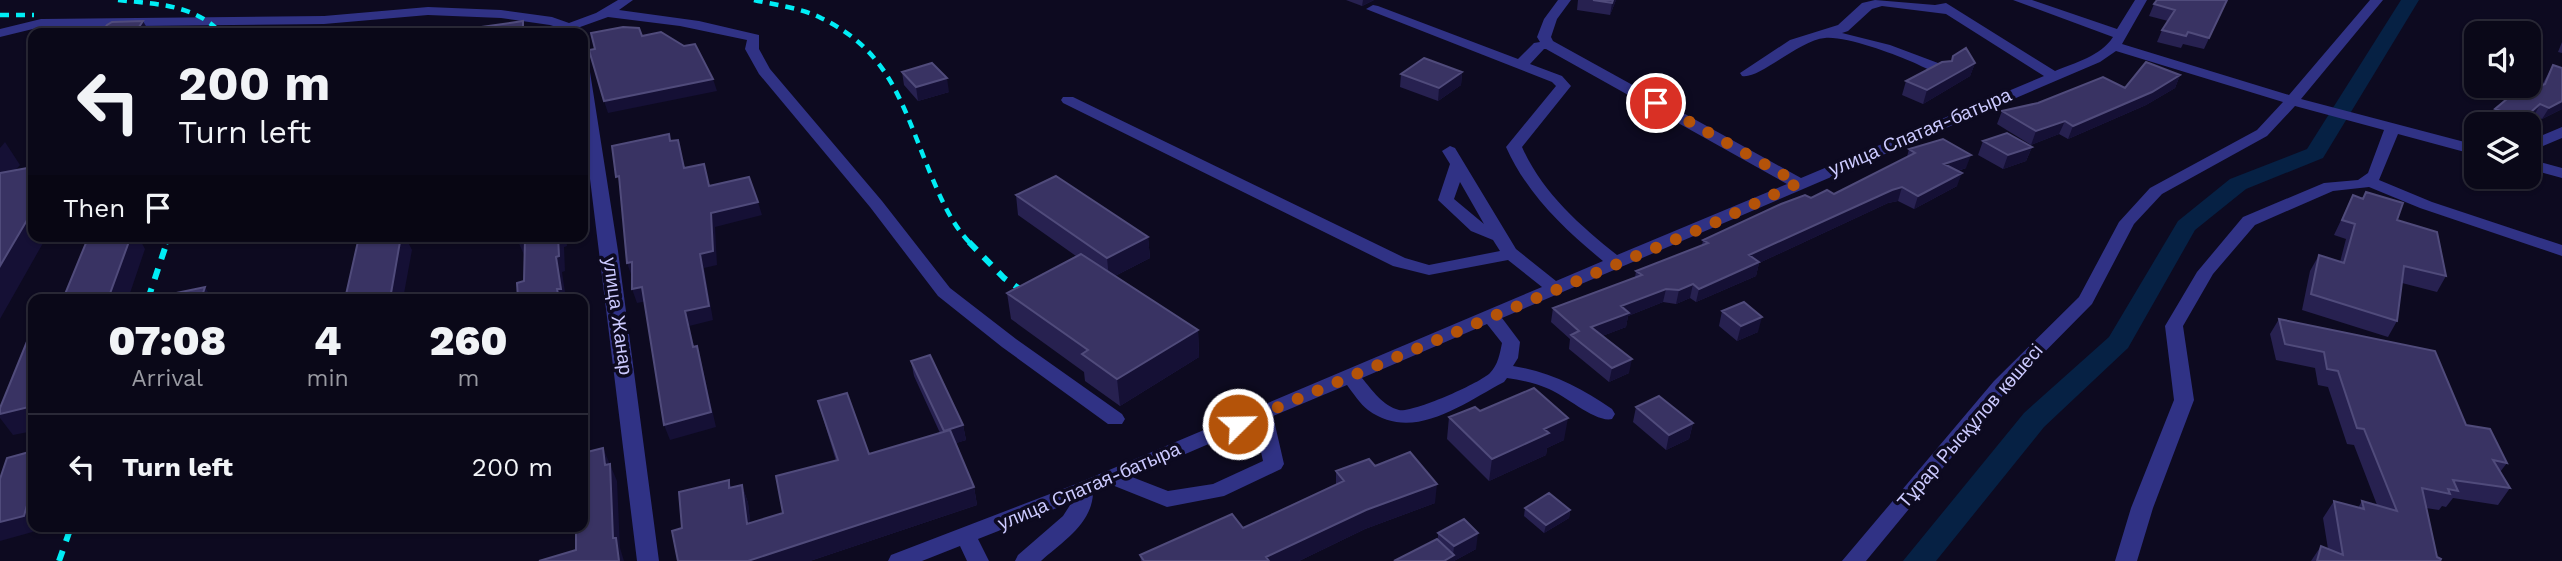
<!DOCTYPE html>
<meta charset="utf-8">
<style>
body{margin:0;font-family:"Work Sans",sans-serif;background:#131121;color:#f1f3f6;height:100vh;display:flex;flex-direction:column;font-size:26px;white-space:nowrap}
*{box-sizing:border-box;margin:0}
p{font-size:23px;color:#999aa2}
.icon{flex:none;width:38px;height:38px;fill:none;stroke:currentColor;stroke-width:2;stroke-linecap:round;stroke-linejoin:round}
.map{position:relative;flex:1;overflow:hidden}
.details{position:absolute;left:28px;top:294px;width:560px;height:238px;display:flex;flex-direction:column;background:#0a0818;border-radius:14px;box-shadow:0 2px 5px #0004,0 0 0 2px #2a2937}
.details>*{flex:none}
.top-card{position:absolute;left:28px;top:28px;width:560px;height:214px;border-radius:14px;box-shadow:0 2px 5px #0004,0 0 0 2px #2a2937;background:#0a0818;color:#f1f3f6;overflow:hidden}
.tools{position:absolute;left:2464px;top:21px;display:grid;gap:14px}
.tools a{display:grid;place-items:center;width:77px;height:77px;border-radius:14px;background:#0a0818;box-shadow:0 2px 5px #0004,0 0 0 2px #2a2937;font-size:35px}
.pin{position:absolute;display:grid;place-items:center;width:60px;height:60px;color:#fff;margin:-30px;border:4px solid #fff;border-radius:50%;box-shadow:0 2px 7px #0007}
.me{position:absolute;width:77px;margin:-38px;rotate:67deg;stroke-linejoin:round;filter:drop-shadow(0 0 5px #0008)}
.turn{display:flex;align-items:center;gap:24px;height:147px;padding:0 35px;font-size:32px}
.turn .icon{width:91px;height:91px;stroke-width:2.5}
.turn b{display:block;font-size:49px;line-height:60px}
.then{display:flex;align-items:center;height:66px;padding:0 35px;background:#0003;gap:14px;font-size:26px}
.eta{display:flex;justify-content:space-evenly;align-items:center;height:119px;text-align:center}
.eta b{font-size:42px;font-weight:800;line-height:49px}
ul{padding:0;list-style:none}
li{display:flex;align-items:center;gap:21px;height:105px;padding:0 35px;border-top:2px solid #2a2937}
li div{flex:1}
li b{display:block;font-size:26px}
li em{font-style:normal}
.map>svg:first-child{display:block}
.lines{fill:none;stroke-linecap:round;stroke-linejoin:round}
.canal{fill:#062144;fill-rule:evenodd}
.minor{fill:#303285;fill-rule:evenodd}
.rail-far1{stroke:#00edf5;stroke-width:4.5;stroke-dasharray:9 7;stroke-linecap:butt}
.rail{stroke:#00edf5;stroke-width:6;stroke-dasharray:11 10;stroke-linecap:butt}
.wall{fill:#272150}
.shaded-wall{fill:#151035}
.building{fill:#393363;stroke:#504b7b;stroke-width:2}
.route{stroke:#b45309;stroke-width:12;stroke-dasharray:0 21.6}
.labels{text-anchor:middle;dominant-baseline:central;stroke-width:7;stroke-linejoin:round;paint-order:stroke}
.street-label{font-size:19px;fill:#cccaff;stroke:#0d0a20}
</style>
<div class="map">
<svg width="2562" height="561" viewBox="0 0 2562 561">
<rect width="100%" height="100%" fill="#0d0a20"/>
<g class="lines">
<path class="canal" d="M2401,0H2419L2323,158L2246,189L2195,230L2128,348L2044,427L1936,561H1903L2024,413L2109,337L2178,221L2230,179L2307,149Z"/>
<path class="minor" d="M618,0H633L619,10L699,21L759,35V49L770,69L882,201L950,288L1016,339L1122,414L1125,419L1122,424H1108L1002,347L938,296L870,207L759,74L745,49L747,40L680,26L608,17L569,31L550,25L501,18L428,15L324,24L41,27L0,37V29L41,19L324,16L428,7L501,10L552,17L569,23L596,13Z
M1558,0H1571L1557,19L1551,37L1553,41L1801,178L2044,76L1946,14L1882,6L1872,9L1848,31L1842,33L1890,45L1946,66V72C1934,75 1921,65 1910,61C1891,53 1845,36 1825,38C1799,40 1759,80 1742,76L1740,73L1790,40L1838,25L1862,3L1875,0L1935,5L1946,3L2055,71C2074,63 2101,56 2113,37L2013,0H2032L2117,29L2135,0H2147L2122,44L2289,95L2370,0H2383L2301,99L2476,145V155L2398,134L2379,180L2432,202L2562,245V256L2420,208L2369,187L2333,191L2255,225L2213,274L2183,326L2194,400L2153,508L2137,561H2115L2131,508L2174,400L2165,326L2197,272L2243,217L2324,183L2358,180L2368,173L2384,130L2295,106L2267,136L2162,194L2134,224L2092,304L2008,389L1866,561H1842L1994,381L2079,297L2119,222L2150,188L2257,130L2283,102L2116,51L2100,62L1502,318L1520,342L1518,358L1513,366C1551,372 1581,388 1612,409L1615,414L1612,419C1596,423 1566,396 1549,389C1535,383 1521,380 1507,378L1504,382C1462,404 1413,443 1368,410C1360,404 1353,393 1347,385L1273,416L1284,464L1281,469L1224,496L1167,507L1112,485L1093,493C1092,524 1062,542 1041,561H1015L1018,555L1063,516L1072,502L978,539L989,561H967L960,546L922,561H888L891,555L1076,484L1542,287L1508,260L1429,275L1393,266L1063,103L1061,100L1063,97H1073L1405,258L1429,265L1500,251L1493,240L1471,231L1438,200L1450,164L1442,151L1450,146L1455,148L1516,249L1556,281L1603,261C1564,229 1527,194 1506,147L1556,86L1552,82L1366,9L1373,5L1378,6L1518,59L1534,43L1540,42L1537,37L1544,19ZM1544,49H1546L1787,184L1617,255C1579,225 1542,192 1522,147L1571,86L1562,76L1530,64ZM1460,182L1484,224L1454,199ZM1487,324L1502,343C1500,353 1498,365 1490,373C1480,383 1413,413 1399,410C1383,406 1372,390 1362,378ZM1255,424L1263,461L1213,484L1168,491L1132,477Z
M583,68L590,72L618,251L659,561H637L583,122Z
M2562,127V138L2529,152V141Z
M2529,159L2562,168V178L2529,169Z"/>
<path class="rail-far1" d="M118,0C155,4 194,4 221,33
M754,0C775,5 802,8 821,18C888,50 901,101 927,165C938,192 950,223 971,244
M0,15H34
M166,244L169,236"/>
<path class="rail" d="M969,242L1004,278L1034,299
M148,299L167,242
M59,561L71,527"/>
</g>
<path class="wall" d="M1346,0H1374L1362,6Z
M1578,0H1616L1610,15L1577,10Z
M2227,0L2204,49L2183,44L2181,48L2157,42L2162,30L2168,21L2149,16L2154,4Z
M2562,42V53L2558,52Z
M1953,56L1975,63L1970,76L1923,104L1902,95L1906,81L1951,61Z
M2553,65L2562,68V109L2542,119L2534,116L2523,124H2499L2488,120L2495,109L2542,85Z
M902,72L949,92L918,101L904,85Z
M1462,72L1461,85L1438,101L1400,87L1401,74Z
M2180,75L2175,88L2146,105L2068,139L2059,134L2031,145L1997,124L2002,111L2038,103L2125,88Z
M1983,141L2032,147L2026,161L2003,169L1978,155Z
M1909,149L1966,168L1958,171L1957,186L1914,209L1898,201L1888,203L1759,263L1756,276L1696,302L1690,298L1676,304L1663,302L1628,316L1626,327L1602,336L1629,373L1609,382L1569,349L1570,339L1551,322L1553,308L1635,278L1636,271L1702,245L1703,240L1811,198L1834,194L1907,157Z
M2366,192L2397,220L2446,276L2437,292L2402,283L2397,321L2388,337L2302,310L2310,271L2319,255L2340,262L2346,239L2334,235L2353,195L2363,198Z
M1016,195L1148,237L1150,258L1115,276L1198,330L1199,357L1120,406L1085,381L1084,372L1011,319L1007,293L1076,256L1018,215Z
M1722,311L1758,332L1737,341L1719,326Z
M2279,319L2466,425L2507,463L2500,472L2510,488L2498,505L2453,498L2446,507L2442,506L2439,510L2426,508L2437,557L2440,561H2311L2321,546L2328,549L2323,518L2334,501L2358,508L2362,501L2377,505L2354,445L2347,444L2328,387L2318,385L2315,368L2276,360L2270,334Z
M930,355L963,425L966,440L956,443L974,487L977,505L810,561H678L672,531L682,528L679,492L729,480L731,488L742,485L748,503L750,523L783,513L776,476L836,461L818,401L847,393L869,454L940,433L914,376L911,361Z
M1636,407L1693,423L1689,439L1666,450L1633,422Z
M1480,411L1564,440L1547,448L1546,455L1489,481L1447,439L1449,417Z
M1375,466L1435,503L1365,529L1299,561H1141L1140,555L1243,528L1336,485V471Z
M1525,508L1570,510L1569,518L1544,533L1524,516Z
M1438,533L1476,549L1454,561H1394L1438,540Z"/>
<path class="shaded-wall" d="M1363,0H1374L1362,6Z
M1613,0H1616L1610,15L1612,3Z
M143,21L150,33H135Z
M1975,63L1970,76L1923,104L1927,90Z
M1462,72L1461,85L1438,101L1439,88Z
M2180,75L2175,88L2146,105L2068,139L2073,126Z
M947,78L949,92L918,101L916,87Z
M713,79L717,91L608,113L604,101Z
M2562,101V109L2542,119L2549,108Z
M2540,104L2534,116L2523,124H2520L2523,119Z
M2065,121L2059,134L2031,145L2036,131Z
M5,142L20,165L0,188V148Z
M2032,147L2026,161L2003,169L2008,155Z
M1971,155L1966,168L1939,177L1944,164Z
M1962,173L1957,186L1914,209L1918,196Z
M1902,187L1898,201L1888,203L1759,263L1756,276L1696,302L1699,289L1749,255L1892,190Z
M758,202L762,215L715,227L717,265L704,268L713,320L689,326L698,362L693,347L685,311L711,213Z
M33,210V236H47L0,319V266Z
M131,236H138L145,249L128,299H108Z
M401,236H405L412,250L403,299H390Z
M558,236H566L567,246L564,247L565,271L562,272L566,299H559L557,289L556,257Z
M1148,237L1150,258L1109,279L1107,258Z
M525,239L531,254L524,255L518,241Z
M632,262V277L627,263Z
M1693,284L1690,298L1676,304L1679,290Z
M205,287L212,299H201Z
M642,287L647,301L637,303L632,289Z
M1666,289L1663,302L1628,316L1626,327L1589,341L1591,327L1621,306Z
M1762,317L1758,332L1737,341L1741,326Z
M1198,330L1199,357L1120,406L1117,379Z
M697,346L701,361L716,427L670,440L664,425Z
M1632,359L1629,373L1609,382L1612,368Z
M33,406V431L13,435L0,418V414Z
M1568,418L1564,440L1547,448L1546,455L1489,481L1492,459L1544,429Z
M1693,423L1689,439L1666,450L1669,435Z
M963,425L966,440L947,446L944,431Z
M583,438L588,471L583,459Z
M603,448L617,481L620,548L624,561H619L613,538Z
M33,484V527H37L36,531L0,541V522Z
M1437,484L1435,503L1365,529L1299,561H1266V557L1366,510Z
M742,485L748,503L753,543L747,524Z
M974,487L977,505L810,561H748Z
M1570,510L1569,518L1544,533L1546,525Z
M1478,533L1476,549L1454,561H1444L1453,556L1454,546Z"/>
<path class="building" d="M1593,0H1613L1612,3Z
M2157,0H2227L2209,38L2188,32L2186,36L2162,30L2175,10L2154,4Z
M143,21L135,33H101L107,25L112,22Z
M523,21V29H529V33H481L482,27Z
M623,27L639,28L642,36L661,32L684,46L695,44L713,79L604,101L589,50L595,49L591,33Z
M1966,48L1975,63L1927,90L1906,81L1942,62L1952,61L1953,56Z
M1424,58L1462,72L1439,88L1401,74Z
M2146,62L2180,75L2152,92L2073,126L2065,121L2036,131L2002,111L2038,103L2103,77L2125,88Z
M932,63L947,78L916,87L902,72Z
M2553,65L2562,68V101L2549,108L2540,104L2523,119L2495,109L2519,89L2527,92L2545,84Z
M2007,133L2032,147L2008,155L1983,141Z
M669,134L670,141L678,140L684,168L704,164L709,186L749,177L758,202L711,213L713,251L700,254L709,306L685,311L693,347L697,346L711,412L664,425L642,287L632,289V262L627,263L619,176L616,177L612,146Z
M1943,139L1971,155L1944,164L1962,173L1918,196L1902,187L1892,190L1749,255L1759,262L1699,289L1693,284L1679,290L1666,289L1621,306L1629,313L1591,327L1632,359L1612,368L1571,335L1579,331L1553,308L1642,275L1636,271L1708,243L1703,240L1781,204L1805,195L1811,198L1827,190L1834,194L1915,153L1909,149Z
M33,167V210L0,266V173Z
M1056,176L1148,237L1107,258L1016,195Z
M2366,192L2403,203L2397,220L2437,232L2446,276L2404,266L2397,321L2311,294L2319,255L2344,263L2355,224L2342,220L2353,195L2363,199Z
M97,236H131L108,299H63L88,238Z
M365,236H401L390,299H345L359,237Z
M518,236H558L559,256L556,257L561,289H557L559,299H518L517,283L524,281L525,239L518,241Z
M1081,254L1198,330L1117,379L1082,354L1088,350L1007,293Z
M205,287L201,299H147Z
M1744,302L1762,317L1741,326L1722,311Z
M2279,319L2435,351L2466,425L2490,429L2507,463L2493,460L2510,488L2453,480L2458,491L2448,489L2450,494L2422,488L2437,557L2441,559L2440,561H2317L2321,546L2343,555L2334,501L2364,509L2362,501L2397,511L2364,429L2357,428L2338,371L2327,369L2324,352L2285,344Z
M33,337V406L0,414V408L28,339Z
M930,355L963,425L944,431L911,361Z
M1534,388L1568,418L1544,429L1549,433L1492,459L1449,417L1475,407L1480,411Z
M847,393L869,454L950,430L974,487L748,561H678L672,531L682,528L679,492L729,480V488L742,485L747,524L783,513L776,476L838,460L818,401Z
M1659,396L1693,423L1669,435L1636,407Z
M603,448L605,465L610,464L613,538H616L619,561H539L576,550V527H583V453Z
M33,451L31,460H33V484L24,516L0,522V479L7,458Z
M1410,452L1437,484L1366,510L1266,557L1269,561H1144L1140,555L1232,514L1243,528L1344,481L1336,471L1369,459L1375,466Z
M1549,493L1570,510L1546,525L1525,508Z
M1464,519L1478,533L1454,546L1438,533Z
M1437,539L1454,555L1444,561H1394Z"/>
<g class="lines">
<path class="route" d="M1238,424L1712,224L1798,183L1656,103"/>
</g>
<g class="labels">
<g class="street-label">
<text transform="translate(1920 132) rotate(-23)">улица Спатая-батыра</text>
<text transform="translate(618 316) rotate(82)">улица Жанар</text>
<text transform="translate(1970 426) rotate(-49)">Тұрар Рысқұлов көшесі</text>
<text transform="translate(1089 486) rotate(-23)">улица Спатая-батыра</text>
</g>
</g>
</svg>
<div class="tools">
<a><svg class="icon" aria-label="sound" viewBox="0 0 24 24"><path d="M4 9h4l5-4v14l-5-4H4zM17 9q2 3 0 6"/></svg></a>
<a><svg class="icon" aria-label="layers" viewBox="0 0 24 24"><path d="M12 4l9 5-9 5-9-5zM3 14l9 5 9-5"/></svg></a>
</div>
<div class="pin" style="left:1656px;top:103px;background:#d93025"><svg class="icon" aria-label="arrive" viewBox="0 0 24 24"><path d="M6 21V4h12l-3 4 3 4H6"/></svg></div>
<svg class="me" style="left:1238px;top:424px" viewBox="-20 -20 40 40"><circle r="17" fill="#b45309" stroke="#fff" stroke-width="3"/><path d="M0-11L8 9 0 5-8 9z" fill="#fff"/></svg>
<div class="top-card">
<div class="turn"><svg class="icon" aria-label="left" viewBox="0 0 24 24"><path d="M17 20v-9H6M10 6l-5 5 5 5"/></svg><div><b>200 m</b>Turn left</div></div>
<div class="then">Then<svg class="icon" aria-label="arrive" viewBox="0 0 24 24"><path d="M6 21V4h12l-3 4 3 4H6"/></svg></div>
</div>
<section class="details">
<div class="eta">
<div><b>07:08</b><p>Arrival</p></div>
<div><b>4</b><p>min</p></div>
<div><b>260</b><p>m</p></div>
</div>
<ul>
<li><svg class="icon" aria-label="left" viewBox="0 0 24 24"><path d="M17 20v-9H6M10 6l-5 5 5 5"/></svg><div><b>Turn left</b></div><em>200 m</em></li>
</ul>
</section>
</div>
